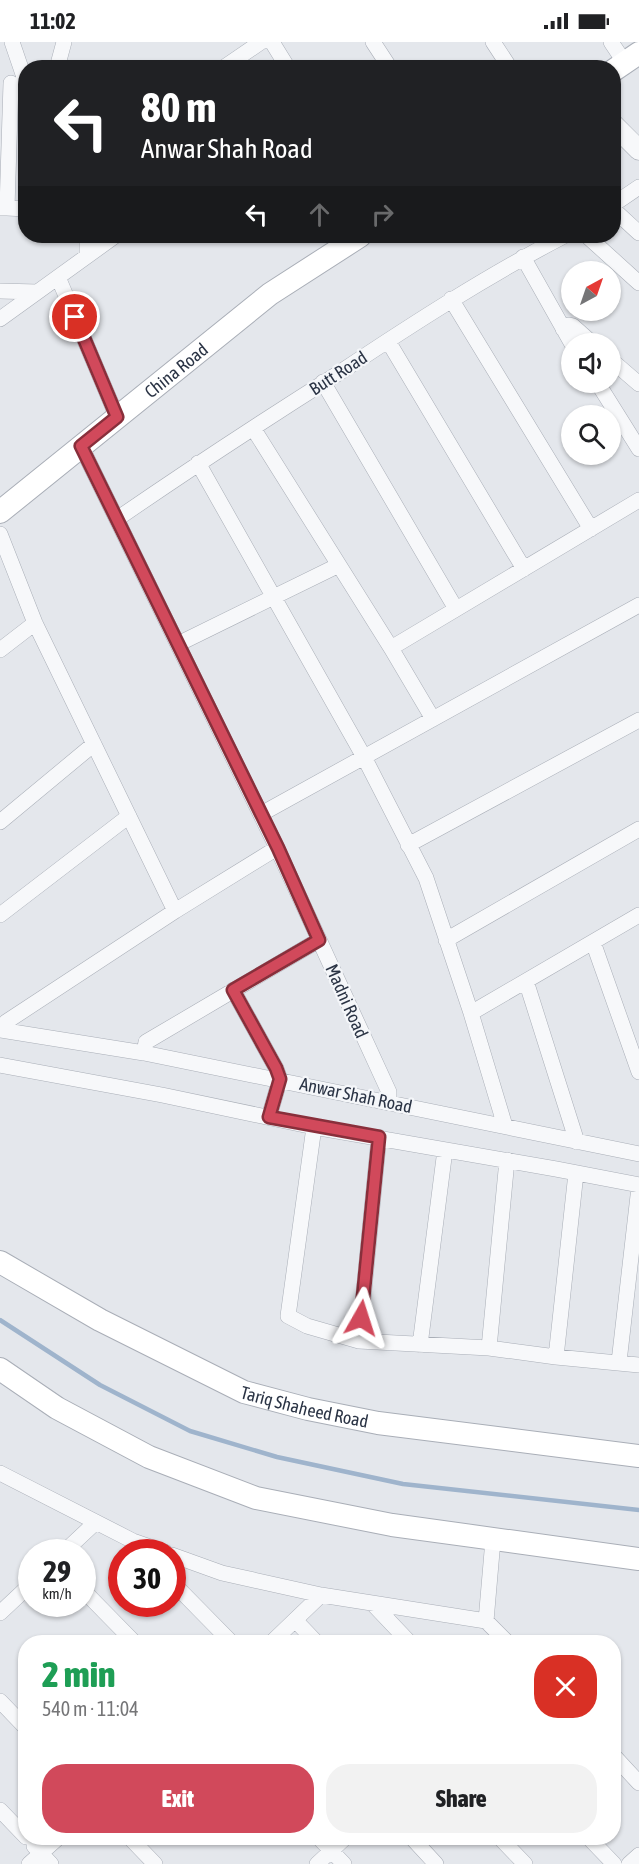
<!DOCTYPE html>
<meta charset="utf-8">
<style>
body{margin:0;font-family:"Asap Condensed",sans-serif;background:#f2f2f2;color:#202124;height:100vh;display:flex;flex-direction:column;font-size:22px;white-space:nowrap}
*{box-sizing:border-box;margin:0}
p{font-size:20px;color:#757577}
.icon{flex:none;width:33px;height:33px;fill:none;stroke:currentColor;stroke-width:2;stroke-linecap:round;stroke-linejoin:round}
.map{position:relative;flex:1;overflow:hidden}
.sheet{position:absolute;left:18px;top:1593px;width:603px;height:210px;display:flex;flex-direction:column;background:#fff;border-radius:24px;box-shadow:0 2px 4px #0004}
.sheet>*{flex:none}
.top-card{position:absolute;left:18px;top:18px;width:603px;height:183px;border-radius:24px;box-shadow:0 2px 4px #0004;background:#202124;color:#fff;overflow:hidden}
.needle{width:39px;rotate:40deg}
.fabs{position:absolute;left:561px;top:219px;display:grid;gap:12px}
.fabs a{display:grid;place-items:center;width:60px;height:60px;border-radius:50%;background:#fff;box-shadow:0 2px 4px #0004;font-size:30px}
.speed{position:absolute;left:18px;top:1497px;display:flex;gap:12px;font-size:30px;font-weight:700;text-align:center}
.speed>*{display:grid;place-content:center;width:78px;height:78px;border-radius:50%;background:#fff;box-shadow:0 2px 4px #0004;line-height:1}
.speed small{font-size:15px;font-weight:400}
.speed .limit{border:9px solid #d22;background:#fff;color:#111}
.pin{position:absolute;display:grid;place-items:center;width:51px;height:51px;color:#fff;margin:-26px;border:3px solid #fff;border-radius:50%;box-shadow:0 2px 6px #0007}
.me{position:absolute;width:66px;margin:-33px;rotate:6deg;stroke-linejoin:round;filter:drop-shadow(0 0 4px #0008)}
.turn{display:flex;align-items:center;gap:21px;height:126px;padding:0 24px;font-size:27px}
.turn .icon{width:78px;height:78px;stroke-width:2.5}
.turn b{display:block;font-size:42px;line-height:51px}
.lanes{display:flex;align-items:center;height:57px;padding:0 24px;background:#0003;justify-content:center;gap:30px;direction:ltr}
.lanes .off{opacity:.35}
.round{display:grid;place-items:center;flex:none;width:63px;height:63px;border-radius:24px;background:#f2f2f2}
.headline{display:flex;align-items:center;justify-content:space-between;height:102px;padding:0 24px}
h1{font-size:36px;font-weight:800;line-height:45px;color:#1e9e55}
.action{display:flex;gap:12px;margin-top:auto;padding:12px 24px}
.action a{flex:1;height:69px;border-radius:24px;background:#d1495b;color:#fff;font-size:24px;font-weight:800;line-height:69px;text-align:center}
.action a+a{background:#f2f2f2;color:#202124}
.status{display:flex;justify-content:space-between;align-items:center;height:42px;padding:0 30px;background:#fff;direction:ltr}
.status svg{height:16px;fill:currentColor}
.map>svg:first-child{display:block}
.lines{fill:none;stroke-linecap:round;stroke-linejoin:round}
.stream{stroke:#9fb4cc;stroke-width:4.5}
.minor-casing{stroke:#a9aeb7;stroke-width:16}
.tertiary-casing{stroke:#a9aeb7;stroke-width:21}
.secondary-casing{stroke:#a9aeb7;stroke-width:24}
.minor{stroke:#f7f8fa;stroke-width:15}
.tertiary{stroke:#f7f8fa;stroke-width:20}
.secondary{stroke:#fff;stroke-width:22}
.route-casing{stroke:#882f3b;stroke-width:15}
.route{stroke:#d1495b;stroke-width:10}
.labels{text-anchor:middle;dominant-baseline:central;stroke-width:4.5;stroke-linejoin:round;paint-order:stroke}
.street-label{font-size:18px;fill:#2b3445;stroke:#f4f6f9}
</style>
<div class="status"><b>11:02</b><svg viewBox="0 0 49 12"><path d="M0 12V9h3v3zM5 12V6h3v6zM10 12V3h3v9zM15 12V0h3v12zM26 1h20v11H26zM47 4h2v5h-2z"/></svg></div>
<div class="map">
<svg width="639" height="1822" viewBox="0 0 639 1822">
<rect width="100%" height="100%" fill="#e4e7ec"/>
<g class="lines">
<path class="stream" d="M0,1278L100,1343L190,1389L277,1415L403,1442L639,1468"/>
<g class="minor-casing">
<path id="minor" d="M12,0L26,41
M272,0L288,26
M373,0L390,26
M493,0L510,26
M611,0L625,21
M57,26L64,0
M223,26L261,0
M614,162L639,145
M0,166H7L11,41
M7,166L26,167
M614,168L639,191
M87,194V214
M587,194L639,241
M523,215L572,302
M58,235L117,375
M0,249L37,250
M451,257L591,487
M0,277L115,194
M563,287L569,283L573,284L593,302
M388,299L524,527
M610,317L639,342
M323,340L456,567
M597,340L639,407
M253,386L391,606L433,677
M81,404L277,806L389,1050V1060
M198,421L364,715L426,836L471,971L505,1084
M117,477C191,426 266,377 342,329C414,281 487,234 564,194
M0,492L35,581L175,869
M178,602L339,523
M391,606L639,458
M0,608L35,581
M261,772L639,563
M0,780L94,702
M408,803L639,678
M0,873L129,774
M446,898L639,787
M593,900L639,1030
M526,939L577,1100
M233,948L276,1026L280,1037L269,1075
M471,971L639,873
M0,988L144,1011L639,1112
M4,988L6,980L175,869L277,806
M144,1011L146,1000L319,898
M0,1023L162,1053L314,1085L556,1127L639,1143
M314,1085L288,1274L307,1284L359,1299L489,1306L556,1315L639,1323
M359,1299L379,1095
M420,1303L445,1108
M489,1306L507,1118
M556,1315L576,1131
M619,1320L639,1145
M0,1431L133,1499L165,1510
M493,1498L486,1579L507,1600
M64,1510L96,1480
M172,1513L222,1531L321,1553L486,1579
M172,1540L231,1600
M82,1547L134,1600
M372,1561L409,1600
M0,1571L32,1541
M295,1578L316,1600
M272,1600L321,1553
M0,1659L26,1686
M614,1714L639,1741
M0,1768L26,1795
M130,1796L155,1822
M319,1796L344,1822
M412,1796L436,1822
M500,1796L525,1822
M589,1796L614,1822
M34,1804L51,1822
M29,1822L58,1796
M317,1822L345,1796
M629,1822L639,1813"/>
</g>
<g class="tertiary-casing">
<path id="tertiary" d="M614,83L639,108"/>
</g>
<g class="secondary-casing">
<g id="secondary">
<path d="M614,28L639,11"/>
<path id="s1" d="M0,470L270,252L360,194"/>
<path id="s2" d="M0,1220L100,1278L244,1350L308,1367L378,1381L639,1414"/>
<path d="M0,1327L57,1366L149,1415L256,1456L392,1483L639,1517"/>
</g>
</g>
<use href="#minor" class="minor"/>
<use href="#tertiary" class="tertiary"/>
<use href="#secondary" class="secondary"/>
</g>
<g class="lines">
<g class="route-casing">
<path id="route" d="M75,275L117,375L81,404L278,806L319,898L233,948L276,1026L280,1037L269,1075L379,1095L361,1276"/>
</g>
<use href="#route" class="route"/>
</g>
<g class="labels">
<g class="street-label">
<text stroke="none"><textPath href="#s1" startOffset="226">China Road</textPath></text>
<text transform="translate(338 331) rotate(-33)">Butt Road</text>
<text transform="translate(347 959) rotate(66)">Madni Road</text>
<text transform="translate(356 1053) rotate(12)">Anwar Shah Road</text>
<text stroke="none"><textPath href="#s2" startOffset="339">Tariq Shaheed Road</textPath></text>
</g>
</g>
</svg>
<div class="fabs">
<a><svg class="needle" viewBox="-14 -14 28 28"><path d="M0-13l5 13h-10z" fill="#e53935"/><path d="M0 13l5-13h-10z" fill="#757577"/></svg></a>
<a><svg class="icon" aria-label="sound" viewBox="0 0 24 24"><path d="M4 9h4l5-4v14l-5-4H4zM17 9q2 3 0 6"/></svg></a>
<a><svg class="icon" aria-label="search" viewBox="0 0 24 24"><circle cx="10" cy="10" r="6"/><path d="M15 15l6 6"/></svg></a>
</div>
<div class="speed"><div>29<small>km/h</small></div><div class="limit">30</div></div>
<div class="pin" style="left:75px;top:275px;background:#d93025"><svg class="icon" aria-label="arrive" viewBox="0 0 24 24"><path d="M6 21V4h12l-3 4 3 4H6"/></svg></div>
<svg class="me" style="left:361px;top:1276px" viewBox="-20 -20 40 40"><path d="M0-17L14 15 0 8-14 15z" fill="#d1495b" stroke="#fff" stroke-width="4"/></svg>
<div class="top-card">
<div class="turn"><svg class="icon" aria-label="left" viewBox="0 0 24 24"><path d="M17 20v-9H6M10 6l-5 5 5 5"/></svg><div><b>80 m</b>Anwar Shah Road</div></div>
<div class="lanes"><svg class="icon" aria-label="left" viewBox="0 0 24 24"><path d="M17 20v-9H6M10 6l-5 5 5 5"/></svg><svg class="icon off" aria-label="ahead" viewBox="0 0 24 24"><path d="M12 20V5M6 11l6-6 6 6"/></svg><svg class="icon off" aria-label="right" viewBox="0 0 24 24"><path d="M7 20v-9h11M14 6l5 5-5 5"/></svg></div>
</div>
<section class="sheet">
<div class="headline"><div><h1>2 min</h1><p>540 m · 11:04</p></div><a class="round" style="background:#d93025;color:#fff"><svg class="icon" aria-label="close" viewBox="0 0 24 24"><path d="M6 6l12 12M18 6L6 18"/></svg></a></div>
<div class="action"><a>Exit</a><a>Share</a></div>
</section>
</div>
